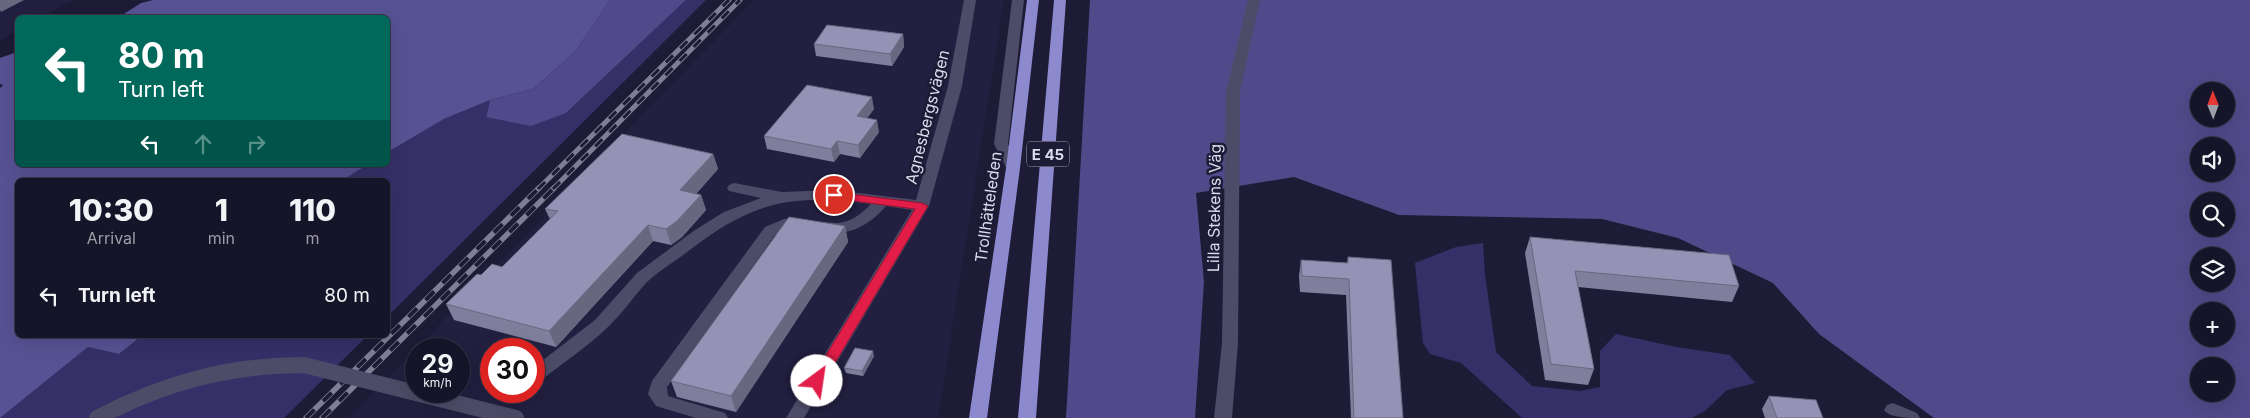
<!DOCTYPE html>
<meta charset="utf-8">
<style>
body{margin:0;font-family:Inter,sans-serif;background:#1f1d30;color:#f1f3f6;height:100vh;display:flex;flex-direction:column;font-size:19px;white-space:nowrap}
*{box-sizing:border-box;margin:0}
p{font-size:16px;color:#9e9ea8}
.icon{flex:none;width:28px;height:28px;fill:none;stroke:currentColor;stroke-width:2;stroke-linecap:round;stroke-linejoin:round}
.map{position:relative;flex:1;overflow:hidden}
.panel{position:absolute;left:15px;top:178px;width:375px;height:160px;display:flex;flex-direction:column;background:#161428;border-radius:8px;box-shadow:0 5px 20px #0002,0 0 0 1px #353345}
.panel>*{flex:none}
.hud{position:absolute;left:15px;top:15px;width:375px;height:152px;border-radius:8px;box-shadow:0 5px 20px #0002,0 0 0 1px #353345;background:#00695c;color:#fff;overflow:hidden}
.needle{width:32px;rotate:359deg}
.tools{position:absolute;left:2190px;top:82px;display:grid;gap:10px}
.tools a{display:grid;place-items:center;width:45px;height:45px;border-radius:50%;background:#161428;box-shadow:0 5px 20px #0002,0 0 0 1px #353345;font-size:25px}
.speed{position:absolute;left:405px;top:338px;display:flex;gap:10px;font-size:25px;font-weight:700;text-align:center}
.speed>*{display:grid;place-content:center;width:65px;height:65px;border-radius:50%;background:#161428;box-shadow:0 5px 20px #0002,0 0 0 1px #353345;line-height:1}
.speed small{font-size:12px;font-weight:400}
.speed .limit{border:8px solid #d22;background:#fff;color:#111}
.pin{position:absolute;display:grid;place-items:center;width:42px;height:42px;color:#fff;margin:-21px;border:2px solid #fff;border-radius:50%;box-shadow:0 1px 5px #0007}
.me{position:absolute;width:55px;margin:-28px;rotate:31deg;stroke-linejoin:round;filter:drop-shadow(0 0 4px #0008)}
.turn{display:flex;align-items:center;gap:18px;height:105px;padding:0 20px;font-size:22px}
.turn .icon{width:65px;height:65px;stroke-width:2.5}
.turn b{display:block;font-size:35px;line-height:42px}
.lanes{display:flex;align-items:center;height:48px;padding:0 20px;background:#0003;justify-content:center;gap:25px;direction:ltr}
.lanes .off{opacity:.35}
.eta{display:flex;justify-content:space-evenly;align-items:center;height:85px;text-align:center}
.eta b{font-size:30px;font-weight:800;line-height:35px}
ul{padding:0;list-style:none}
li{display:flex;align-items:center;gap:15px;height:65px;padding:0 20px}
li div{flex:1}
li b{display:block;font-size:19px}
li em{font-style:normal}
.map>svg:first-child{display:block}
.built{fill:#221f40;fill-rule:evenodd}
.green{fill:#363069}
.forest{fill:#504a8a;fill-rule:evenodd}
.water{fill:#575293}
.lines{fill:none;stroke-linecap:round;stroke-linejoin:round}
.minor{fill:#4d4c68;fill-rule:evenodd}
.highway{fill:#8c89ce;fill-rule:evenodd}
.rail-far1-casing{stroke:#7f7e94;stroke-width:5}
.rail-casing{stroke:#7f7e94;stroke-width:5.5}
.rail-far1{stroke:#1d1b35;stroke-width:3;stroke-dasharray:10;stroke-linecap:butt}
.rail{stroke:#1d1b35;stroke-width:4;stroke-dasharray:12;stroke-linecap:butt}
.minor-bridge{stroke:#4d4c68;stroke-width:16}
.wall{fill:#7f7e9c}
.shaded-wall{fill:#68677f}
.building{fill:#9493b5;stroke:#68677f}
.route{fill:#e11d48;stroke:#92132f}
.labels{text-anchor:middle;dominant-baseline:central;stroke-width:5;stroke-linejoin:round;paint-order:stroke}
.shield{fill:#1d1b35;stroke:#a2a1b6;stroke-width:1}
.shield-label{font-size:15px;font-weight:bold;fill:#dbdbed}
.street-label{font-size:16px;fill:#dbdbed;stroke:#1d1b35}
</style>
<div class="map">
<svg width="2250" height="418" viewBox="0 0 2250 418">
<rect width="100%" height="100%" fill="#1d1b35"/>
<path class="built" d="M0,0H73L42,17L18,18L17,31L0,41Z
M754,0H1004L938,418H349L416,349V391H459V349H416ZM491,349H534V391H491Z"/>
<path class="green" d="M686,0H706L388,316V180H343L367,165H388V152L444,119L490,100L486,117L566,113Z
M1483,243L1485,275L1496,352L1532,386L1580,391L1600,387V351L1616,334L1676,347L1730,355L1755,383L1727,390L1705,411L1692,418H1522L1461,363L1430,354L1423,343L1415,263L1456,247Z
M144,335H368L284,418H0L88,347L119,354Z"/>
<path class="forest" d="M610,0H686L566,113L531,126L486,117L490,100L533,89L575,52Z
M1090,0H2250V418H1934L1819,334L1773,283L1678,238L1602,219L1399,215L1294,177L1196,193L1204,282L1195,418H1066ZM2199,91H2226V119H2199ZM2199,146H2226V174H2199ZM2199,201H2226V229H2199ZM2199,256H2226V284H2199ZM2199,311H2226V339H2199ZM2199,366H2226V394H2199Z"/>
<path class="water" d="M153,0H610L575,52L533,89L490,100L444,119L388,152V18L119,17L141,3Z
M17,52L18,165H367L343,180H18V335H143L119,354L88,347L0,418V88L3,85L0,84V58Z"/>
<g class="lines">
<path class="minor" d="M964,0H976L962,86L929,206L804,418H786L912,210L886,206C869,226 846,238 821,231L818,227L821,223C827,222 832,223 838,223C851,222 861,214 871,204C789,194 753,201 687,252C674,262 659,271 647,282C633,297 622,314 607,328C587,347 563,363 541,380L534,381V367L595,320L637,273L695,230L724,212L761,198L729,191L727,188L729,185L734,183L782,192L834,190L916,200L948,86Z
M1012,0H1024L1008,144L1020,168L1013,173L1008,171L994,144Z
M1248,0H1260L1240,92L1238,343L1232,418H1214L1222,343L1226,92Z
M784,219H803L811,224L808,228L786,229L775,235L667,387L668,396L725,413L728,418H696L656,406L648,394L652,381L765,227Z
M1893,403L1917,413L1920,418C1908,418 1890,418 1884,410L1887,405Z"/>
<path class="highway" d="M1027,0H1039L1020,168L987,418H969L1006,168Z
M1054,0H1066L1036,418H1018Z"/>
<g class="rail-far1-casing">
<path id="rail-far1" d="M538,189L729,0
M553,189L740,0"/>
</g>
<g class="rail-casing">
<path id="rail" d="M306,418L539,188
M322,418L554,188"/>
</g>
<use href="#rail-far1" class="rail-far1"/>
<use href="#rail" class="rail"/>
<path class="minor-bridge" d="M97,418C163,383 229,365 304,365L516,418"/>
</g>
<path class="wall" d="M903,34L904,47L892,66L816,56L814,44Z
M874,109L867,118L879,132L860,158L840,154L834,162L767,149L764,136Z
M713,154L718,169L696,194L701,195L706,210L682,237L671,245L653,241L556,347L454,320L446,304L481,275L502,267L550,219L545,209Z
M845,226L848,242L736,412L677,397L671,381Z
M1530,237L1739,286L1732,302L1578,287L1594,369L1588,385L1545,380L1525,253Z
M1348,257L1403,418H1351L1346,295L1300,292L1299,276L1301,260L1347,263Z
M874,356L863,376L846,373L844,368Z
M1769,396L1823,418H1765L1762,409Z"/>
<path class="shaded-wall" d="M0,0H24L1,12L0,10Z
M903,34L904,47L892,66L890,54Z
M872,97L874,109L859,129L857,116Z
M877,120L879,132L860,158L858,145Z
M837,141L840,154L834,162L831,149Z
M713,154L718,169L685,206L680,190Z
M701,195L706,210L682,237L671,245L666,229Z
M648,225L653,241L556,347L549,331Z
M845,226L848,242L736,412L731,396Z
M873,351L874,356L863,376L862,371Z"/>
<path class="building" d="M827,25L903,34L890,54L814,44Z
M807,85L872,97L857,116L877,120L858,145L837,141L831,149L764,136Z
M622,134L713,154L680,190L701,195L677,221L666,229L648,225L549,331L446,304L477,274L481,275L492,264L502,267L558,211L545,209Z
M789,217L845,226L731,396L671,381Z
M1530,237L1729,255L1739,286L1575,271L1594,369L1551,364Z
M1348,257L1391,260L1403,418H1354L1349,279L1302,276L1301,260L1348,263Z
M855,348L873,351L862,371L844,368Z
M1769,396L1816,400L1823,418H1777Z"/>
<path class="route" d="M834,192L922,203L928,206L822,385H812L810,381L812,378L915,209L830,198V193Z"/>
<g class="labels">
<rect class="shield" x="1027" y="141.5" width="42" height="25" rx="4"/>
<g class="shield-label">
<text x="1048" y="154">E 45</text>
</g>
<g class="street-label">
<text transform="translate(927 117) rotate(-76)">Agnesbergsvägen</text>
<text transform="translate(988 207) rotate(-82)">Trollhätteleden</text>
<text transform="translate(1214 208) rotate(-89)">Lilla Stekens Väg</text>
</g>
</g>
</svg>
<div class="tools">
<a><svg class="needle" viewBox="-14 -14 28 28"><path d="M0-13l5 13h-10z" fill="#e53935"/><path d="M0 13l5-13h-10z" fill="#9e9ea8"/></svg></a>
<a><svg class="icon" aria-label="sound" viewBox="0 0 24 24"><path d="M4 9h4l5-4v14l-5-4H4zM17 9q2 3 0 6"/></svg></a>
<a><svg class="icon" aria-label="search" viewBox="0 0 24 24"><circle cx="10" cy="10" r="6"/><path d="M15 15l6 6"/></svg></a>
<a><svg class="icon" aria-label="layers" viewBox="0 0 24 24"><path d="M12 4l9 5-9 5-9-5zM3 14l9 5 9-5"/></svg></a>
<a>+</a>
<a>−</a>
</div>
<div class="speed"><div>29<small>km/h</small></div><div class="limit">30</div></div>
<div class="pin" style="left:834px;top:195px;background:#d93025"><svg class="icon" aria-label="arrive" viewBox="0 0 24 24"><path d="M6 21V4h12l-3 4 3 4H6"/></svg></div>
<svg class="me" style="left:817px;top:381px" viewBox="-20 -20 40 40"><circle r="19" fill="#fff"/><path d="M0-13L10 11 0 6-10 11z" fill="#e11d48"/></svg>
<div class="hud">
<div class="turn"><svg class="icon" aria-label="left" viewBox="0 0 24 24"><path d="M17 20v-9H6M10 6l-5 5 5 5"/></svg><div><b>80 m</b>Turn left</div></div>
<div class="lanes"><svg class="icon" aria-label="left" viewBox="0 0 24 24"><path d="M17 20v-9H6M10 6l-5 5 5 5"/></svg><svg class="icon off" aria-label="ahead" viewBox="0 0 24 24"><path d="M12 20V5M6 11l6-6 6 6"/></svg><svg class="icon off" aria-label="right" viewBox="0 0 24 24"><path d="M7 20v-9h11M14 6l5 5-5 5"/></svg></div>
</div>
<section class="panel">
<div class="eta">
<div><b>10:30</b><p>Arrival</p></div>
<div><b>1</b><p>min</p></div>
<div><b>110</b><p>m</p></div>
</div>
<ul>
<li><svg class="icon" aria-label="left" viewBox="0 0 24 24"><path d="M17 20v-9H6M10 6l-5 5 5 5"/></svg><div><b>Turn left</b></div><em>80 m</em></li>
</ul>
</section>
</div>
